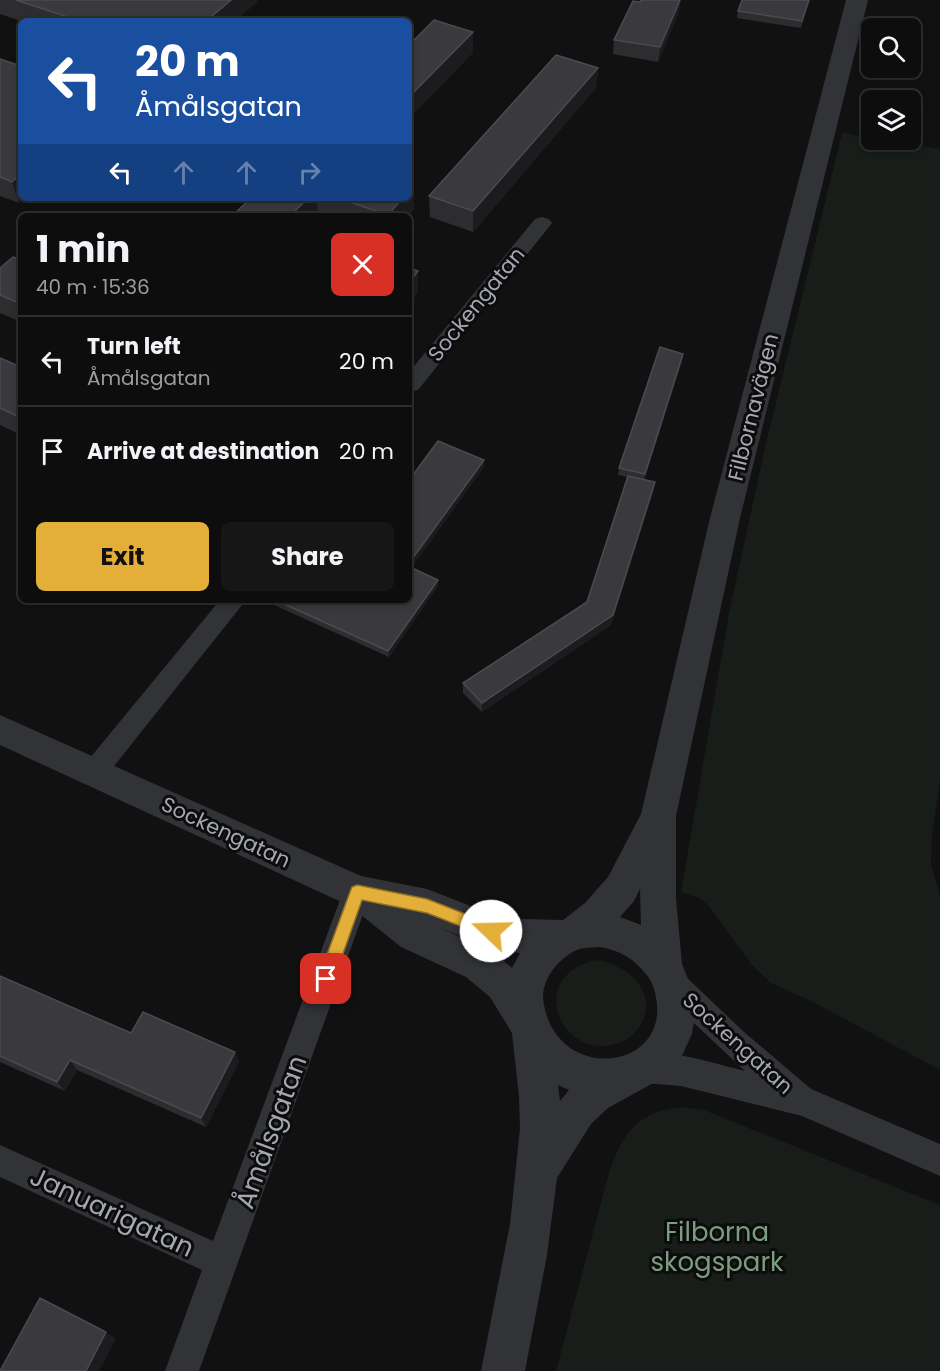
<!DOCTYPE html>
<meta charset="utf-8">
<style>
body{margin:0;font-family:Poppins,sans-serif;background:#161617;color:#f1f3f6;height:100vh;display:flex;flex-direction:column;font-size:22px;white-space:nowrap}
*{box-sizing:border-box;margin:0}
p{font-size:20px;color:#9a9c9e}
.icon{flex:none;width:33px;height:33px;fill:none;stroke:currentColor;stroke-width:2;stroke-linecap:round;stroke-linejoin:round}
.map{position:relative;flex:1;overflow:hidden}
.details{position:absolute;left:18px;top:213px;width:394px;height:390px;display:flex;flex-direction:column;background:#0d0d0e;border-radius:9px;box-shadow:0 3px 9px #0003,0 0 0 2px #2d2d2e}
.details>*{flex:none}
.guide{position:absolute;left:18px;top:18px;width:394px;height:183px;border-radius:9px;box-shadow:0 3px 9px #0003,0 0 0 2px #2d2d2e;background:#1a4fa0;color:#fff;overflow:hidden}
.tools{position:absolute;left:861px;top:18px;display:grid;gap:12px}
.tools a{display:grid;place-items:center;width:60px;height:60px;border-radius:9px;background:#0d0d0e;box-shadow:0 3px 9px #0003,0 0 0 2px #2d2d2e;font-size:30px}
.pin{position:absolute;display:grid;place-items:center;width:51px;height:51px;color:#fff;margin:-26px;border-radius:12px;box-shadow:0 3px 9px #0006}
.me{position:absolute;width:66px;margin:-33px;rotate:291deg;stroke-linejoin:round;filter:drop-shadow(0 0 4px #0008)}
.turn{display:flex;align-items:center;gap:21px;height:126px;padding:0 18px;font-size:27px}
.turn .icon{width:78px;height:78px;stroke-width:2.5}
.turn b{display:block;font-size:42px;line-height:51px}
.lanes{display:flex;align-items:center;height:57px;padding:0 18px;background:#0003;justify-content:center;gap:30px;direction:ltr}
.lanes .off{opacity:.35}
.round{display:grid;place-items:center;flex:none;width:63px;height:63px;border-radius:9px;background:#161617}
.summary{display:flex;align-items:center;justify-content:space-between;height:102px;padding:0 18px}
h1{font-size:36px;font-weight:700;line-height:45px}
.button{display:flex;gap:12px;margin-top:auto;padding:12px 18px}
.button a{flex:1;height:69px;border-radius:9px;background:#e3af39;color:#111;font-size:24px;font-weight:700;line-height:69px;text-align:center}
.button a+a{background:#161617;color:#f1f3f6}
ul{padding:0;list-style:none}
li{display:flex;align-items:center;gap:18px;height:90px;padding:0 18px;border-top:2px solid #2d2d2e}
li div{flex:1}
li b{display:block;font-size:22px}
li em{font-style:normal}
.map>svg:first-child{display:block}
.green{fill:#181d19}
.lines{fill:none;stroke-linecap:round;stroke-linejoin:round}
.minor{fill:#323337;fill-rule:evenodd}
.tertiary{fill:#323337;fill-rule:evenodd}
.wall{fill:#2d2d30}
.shaded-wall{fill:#1c1c1e}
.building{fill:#3a3a3e;stroke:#4a4b50;stroke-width:1.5}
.route{fill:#e3af39;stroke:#947225;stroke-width:1.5}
.labels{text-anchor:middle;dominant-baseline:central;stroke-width:6;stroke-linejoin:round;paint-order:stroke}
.street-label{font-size:21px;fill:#a4a7b2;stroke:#0c0c0d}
.near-street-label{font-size:26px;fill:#a4a7b2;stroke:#0c0c0d}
.near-park-label{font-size:26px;fill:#7c9c7f;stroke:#0c0c0d}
</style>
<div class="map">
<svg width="940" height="1371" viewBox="0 0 940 1371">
<rect width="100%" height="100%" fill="#111112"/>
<path class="green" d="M842,133L940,149V780L932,835L931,864L940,896V1070L815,1003L771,983L751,964L708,905L699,898L681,892L729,613L766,443Z
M596,960C625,964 658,989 642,1022C637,1032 629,1040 619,1043C562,1063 523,977 596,960Z
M682,1107L704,1110L940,1205V1371H556L610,1169C624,1131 640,1111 682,1107Z"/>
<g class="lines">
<path class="minor" d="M542,217L549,219L552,223L549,227L418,390L410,392V371L535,219Z
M220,600H246L103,780L94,784L85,780L81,772L85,764Z
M357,879L367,883L371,892L199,1371H165L202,1270L0,1177V1145L213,1241L343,892L347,883Z
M673,970L683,974L744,1032L811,1089L940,1144V1176L802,1116L681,1086L643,1083L632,1079L628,1068L632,1057C662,1045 713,1064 745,1071L663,994L658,984L663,974Z"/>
<path class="tertiary" d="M846,0H868L740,518L676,816V899L682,964L694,994L696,1007L692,1034L680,1060L669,1072L657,1081L608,1108L591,1124L557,1178L547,1255L525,1371H481L510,1224L520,1128L519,1096L512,1033L490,997L466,977L401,947L350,906L0,745V715L361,876L427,889L491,914L521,919L563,920L585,903L608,877L641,814L710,518ZM640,889L641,925L620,917L634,901ZM440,928L491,948L520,953L512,968L492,951ZM600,947C622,951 636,960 649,978C654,986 656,995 657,1004C663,1072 558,1081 544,1005C539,982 557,959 577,950C584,947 593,948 600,947ZM558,1085L569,1090L560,1101Z"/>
</g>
<path class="wall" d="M0,0H257V2L235,21H21L0,14Z
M809,0L801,28L737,18L738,11Z
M679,12L658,62L613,54L614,40Z
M0,59L19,203L0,196Z
M598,68L596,88L473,232L430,217L429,196Z
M413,188L414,209L408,216H330L318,212L251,198H410Z
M21,260V322L0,313V268Z
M0,358L21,367V435L0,425Z
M682,361L644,480L655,482L653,492L611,625L482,712L463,693V683L587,602L627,477L618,475L619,468Z
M484,467L411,568L438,586L389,657L263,600H410V479Z
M0,976L131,1033L235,1052L239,1061L206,1127L77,1070L65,1091L0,1062Z"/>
<path class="shaded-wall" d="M231,0H257V2L235,21H206Z
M680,0H681L679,12L658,62L660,47Z
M473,32V53L410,118V96Z
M598,68L596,88L473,232V211Z
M21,174V198H24L19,203L12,182Z
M413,188L414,209L408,216H388L403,198H410V191Z
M308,198H317L318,212L314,216H290Z
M418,271V293L410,303V281Z
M683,354L682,361L644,481L645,474Z
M484,460V467L410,570V562Z
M655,482L653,492L611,625L482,712V703L613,615Z
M438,580V586L389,657L388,651Z
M235,1052L239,1061L206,1127L201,1118Z
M70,1060L77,1070L65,1091L57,1082Z
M106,1332L116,1339L99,1371H86Z"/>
<path class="building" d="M16,0H231L206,21H80Z
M641,0H680L660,47L614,40L633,1L640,2Z
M742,0H809L802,21L738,11Z
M434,20L473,32L410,96V44Z
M556,55L598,68L473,211L429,196Z
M0,59L21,66V174L12,182L0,177Z
M251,198H308L290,216H232Z
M338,198H403L388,215Z
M13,257L21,260V304L0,295V268Z
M410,268L418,271L410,281Z
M660,347L683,354L645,474L619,468Z
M0,358L21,367V418L0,408Z
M438,441L484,460L410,562V479Z
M628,476L655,482L613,615L482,703L463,683L587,602Z
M410,567L438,580L388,651L275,600H410Z
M0,976L131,1033L143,1012L235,1052L201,1118L70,1060L57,1082L0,1056Z
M40,1298L106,1332L86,1371H0Z"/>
<path class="route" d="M357,885L427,899L496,926L498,931L496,936L491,938L427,913L362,900L334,979L331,985L326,987L320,985L318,979L350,892L352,887Z"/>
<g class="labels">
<g class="street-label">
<text transform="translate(476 304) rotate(-51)">Sockengatan</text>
<text transform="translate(753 407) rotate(-76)">Filbornavägen</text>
<text transform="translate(226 832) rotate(25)">Sockengatan</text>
<text transform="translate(738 1043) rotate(42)">Sockengatan</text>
</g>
<g class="near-street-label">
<text transform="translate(271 1132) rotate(-70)">Åmålsgatan</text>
<text transform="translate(112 1212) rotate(25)">Januarigatan</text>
</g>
<g class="near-park-label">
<text x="717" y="1232">Filborna<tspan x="717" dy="30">skogspark</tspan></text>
</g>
</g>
</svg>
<div class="tools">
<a><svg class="icon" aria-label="search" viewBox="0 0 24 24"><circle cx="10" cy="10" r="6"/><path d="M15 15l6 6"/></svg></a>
<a><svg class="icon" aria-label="layers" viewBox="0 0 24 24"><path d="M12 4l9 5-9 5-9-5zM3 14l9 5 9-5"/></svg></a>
</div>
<div class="pin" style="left:326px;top:979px;background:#d93025"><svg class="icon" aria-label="arrive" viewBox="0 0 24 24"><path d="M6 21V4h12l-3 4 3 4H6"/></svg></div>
<svg class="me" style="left:491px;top:931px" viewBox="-20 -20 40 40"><circle r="19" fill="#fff"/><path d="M0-13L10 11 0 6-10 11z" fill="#e3af39"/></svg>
<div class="guide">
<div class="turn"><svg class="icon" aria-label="left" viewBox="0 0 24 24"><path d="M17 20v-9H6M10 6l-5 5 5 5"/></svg><div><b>20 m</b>Åmålsgatan</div></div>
<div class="lanes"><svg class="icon" aria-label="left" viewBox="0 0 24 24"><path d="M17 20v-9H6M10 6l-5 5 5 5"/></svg><svg class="icon off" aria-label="ahead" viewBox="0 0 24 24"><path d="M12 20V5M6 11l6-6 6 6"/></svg><svg class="icon off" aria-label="ahead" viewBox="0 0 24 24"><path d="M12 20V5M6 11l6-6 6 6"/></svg><svg class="icon off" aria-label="right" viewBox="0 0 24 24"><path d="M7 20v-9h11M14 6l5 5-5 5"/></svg></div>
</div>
<section class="details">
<div class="summary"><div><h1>1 min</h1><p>40 m · 15:36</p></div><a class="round" style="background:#d93025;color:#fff"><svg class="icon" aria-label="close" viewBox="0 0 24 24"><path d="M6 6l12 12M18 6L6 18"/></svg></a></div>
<ul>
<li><svg class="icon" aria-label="left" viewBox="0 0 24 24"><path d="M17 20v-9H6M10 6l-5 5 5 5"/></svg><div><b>Turn left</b><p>Åmålsgatan</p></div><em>20 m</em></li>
<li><svg class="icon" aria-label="arrive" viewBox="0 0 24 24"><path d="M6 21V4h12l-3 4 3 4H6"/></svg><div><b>Arrive at destination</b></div><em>20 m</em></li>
</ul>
<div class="button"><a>Exit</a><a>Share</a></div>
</section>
</div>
